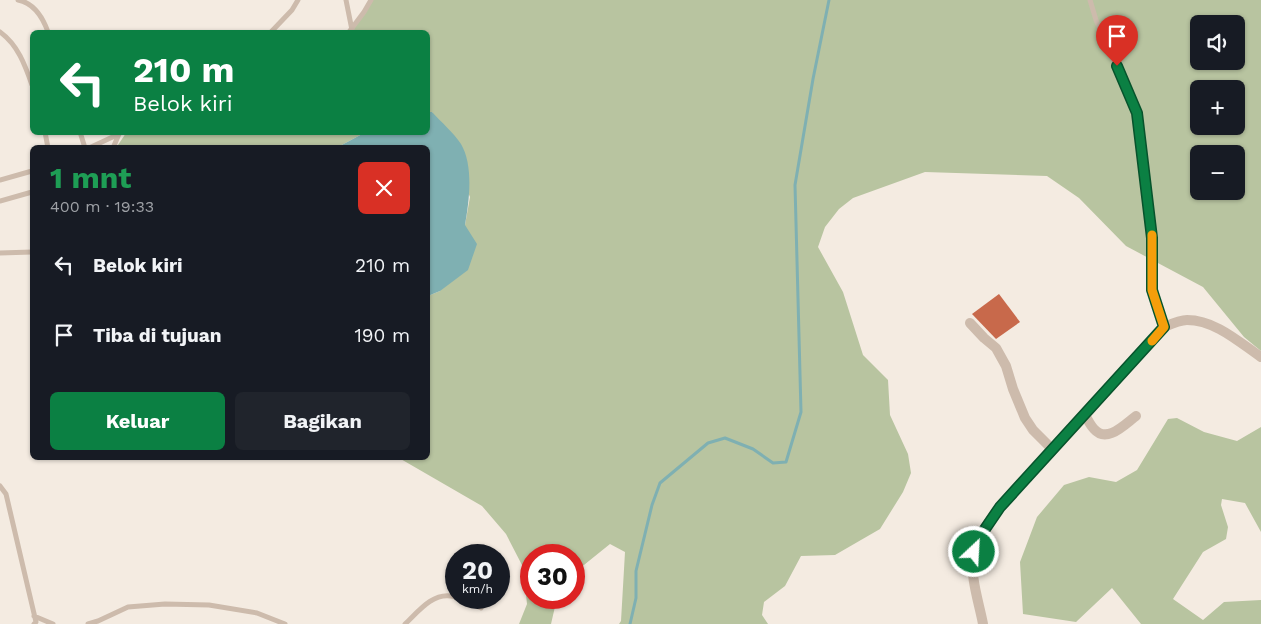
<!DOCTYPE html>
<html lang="id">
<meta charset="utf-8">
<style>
body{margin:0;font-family:"Work Sans",sans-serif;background:#20242c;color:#f1f3f6;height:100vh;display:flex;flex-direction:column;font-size:19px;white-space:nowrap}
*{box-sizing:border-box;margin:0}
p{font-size:16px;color:#9ea1a6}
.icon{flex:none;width:28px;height:28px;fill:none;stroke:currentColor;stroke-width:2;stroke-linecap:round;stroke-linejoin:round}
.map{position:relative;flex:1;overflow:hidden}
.details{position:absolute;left:30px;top:145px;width:400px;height:315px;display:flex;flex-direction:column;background:#171b24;border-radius:8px;box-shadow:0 1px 4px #0004}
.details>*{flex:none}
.banner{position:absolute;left:30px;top:30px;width:400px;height:105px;border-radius:8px;box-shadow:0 1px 4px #0004;background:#0b8043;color:#fff;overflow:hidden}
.controls{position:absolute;left:1190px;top:15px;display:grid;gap:10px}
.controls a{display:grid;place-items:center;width:55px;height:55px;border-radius:8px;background:#171b24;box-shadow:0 1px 4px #0004;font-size:25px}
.speed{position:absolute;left:445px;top:544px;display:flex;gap:10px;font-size:25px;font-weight:700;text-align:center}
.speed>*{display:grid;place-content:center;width:65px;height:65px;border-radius:50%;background:#171b24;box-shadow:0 1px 4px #0004;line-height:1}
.speed small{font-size:12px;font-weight:400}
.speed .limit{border:8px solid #d22;background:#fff;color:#111}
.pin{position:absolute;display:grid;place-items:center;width:42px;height:42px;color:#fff;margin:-51px -21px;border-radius:50% 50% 50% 0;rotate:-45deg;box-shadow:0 0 5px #0007}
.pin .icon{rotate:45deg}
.me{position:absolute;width:55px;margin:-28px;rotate:25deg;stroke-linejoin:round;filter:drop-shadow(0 0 4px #0008)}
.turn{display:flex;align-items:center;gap:18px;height:105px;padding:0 20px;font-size:22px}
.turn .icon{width:65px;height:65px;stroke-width:2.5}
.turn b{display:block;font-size:35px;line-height:42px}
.round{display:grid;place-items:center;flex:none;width:52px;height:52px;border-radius:8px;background:#20242c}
.headline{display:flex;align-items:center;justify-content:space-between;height:85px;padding:0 20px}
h1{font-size:30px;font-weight:700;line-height:38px;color:#1e9e55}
.cta{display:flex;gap:10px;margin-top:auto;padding:10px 20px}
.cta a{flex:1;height:58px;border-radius:8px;background:#0b8043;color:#fff;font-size:20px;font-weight:700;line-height:58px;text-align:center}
.cta a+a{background:#20242c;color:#f1f3f6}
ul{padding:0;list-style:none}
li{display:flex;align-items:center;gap:15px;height:70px;padding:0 20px}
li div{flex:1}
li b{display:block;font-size:19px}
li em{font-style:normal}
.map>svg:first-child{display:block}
.green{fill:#b8c4a0;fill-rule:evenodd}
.water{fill:#7fb0b2}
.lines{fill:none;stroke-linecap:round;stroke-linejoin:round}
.stream{stroke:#7fb0b2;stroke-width:3}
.building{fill:#c8694b}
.service{stroke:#cdbbac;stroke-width:5}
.minor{stroke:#cdbbac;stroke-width:10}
.route-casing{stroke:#07532c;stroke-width:12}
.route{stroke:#0b8043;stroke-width:9}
.slow{stroke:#f59e0b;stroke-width:9}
</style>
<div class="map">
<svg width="1261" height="624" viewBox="0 0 1261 624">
<rect width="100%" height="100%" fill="#f4ebe1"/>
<path class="green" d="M371,0H1261V351L1244,337L1203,287L1126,246L1079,198L1047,176L925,172L853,198L839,209L825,227L818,247L843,292L863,355L888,380L890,415L908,454L911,473L903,492L880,529L835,555L801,556L785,586L764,602L762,615L768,624H619L621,621L625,552L610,544L574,573V555H531V598H557L551,624H519L527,604L523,567L506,534L482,506L399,458H428V296L440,291L465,225L470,197L432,112H428V32H352ZM1199,24H1236V61H1199ZM1199,89H1236V126H1199ZM1199,154H1236V191H1199Z
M126,133H364L338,147L116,148Z
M1177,418L1204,432L1237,441L1261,427V532L1245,503L1222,499L1221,505L1228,527L1226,539L1203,552L1173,599L1203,620L1224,602L1261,600V624H1141L1112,588L1076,622L1023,614L1020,562L1037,517L1064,485L1089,477L1116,482L1137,470L1168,419Z"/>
<path class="water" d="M428,112H432C441,122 454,133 461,144C474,166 469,202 465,225L477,244L468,270L440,291L428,296V148L338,147L364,133L428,132Z"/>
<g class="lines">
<path class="stream" d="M630,624L636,598V571L652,505L660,483L708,443L725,438L753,449L773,463L786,462L801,412L795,185L813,79L829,0"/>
</g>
<path class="building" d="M999,294L1020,322L996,339L972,314Z"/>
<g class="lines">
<path class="service" d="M18,0C34,3 43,18 48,32
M346,0L352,30
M1090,0L1096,20L1137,113L1152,238V290L1164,327
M0,32C18,45 25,65 32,85
M271,32L292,10L298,0
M349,32L364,12L371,0
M45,132L48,148
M80,132L85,148
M89,148L119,134
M113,148L119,134
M0,180L32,171
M0,201L32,192
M0,253L32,252
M0,486L6,494L36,622L34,624
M34,616L53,624
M88,624L98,621L128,607L165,604L209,605L257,613L285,624
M405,624C418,612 432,593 451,596C461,597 472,604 481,608"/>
<path class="minor" d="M970,323L984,338L996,348L1006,366L1013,389L1025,418L1033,430L1053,450
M1085,415C1088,420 1090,425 1094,429C1107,444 1125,424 1136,416
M983,624C979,602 969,575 974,553C981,518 1031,475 1055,448C1092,408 1128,367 1164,327C1171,324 1180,320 1187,320C1215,320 1239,342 1261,357"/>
</g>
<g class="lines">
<g class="route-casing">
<path id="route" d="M974,552L983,532L1000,507L1164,327L1152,290V238L1137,113L1117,66"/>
</g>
<use href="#route" class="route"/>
<path class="slow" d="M1152,341L1164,327L1152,290V235"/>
</g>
</svg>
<div class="controls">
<a><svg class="icon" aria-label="sound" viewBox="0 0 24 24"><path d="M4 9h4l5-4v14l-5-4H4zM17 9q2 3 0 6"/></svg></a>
<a>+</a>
<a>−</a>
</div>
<div class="speed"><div>20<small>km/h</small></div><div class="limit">30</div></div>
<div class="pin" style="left:1117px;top:66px;background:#d93025"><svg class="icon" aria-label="arrive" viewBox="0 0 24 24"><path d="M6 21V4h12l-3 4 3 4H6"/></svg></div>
<svg class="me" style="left:974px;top:552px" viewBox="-20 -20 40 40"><circle r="17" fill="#0b8043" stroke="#fff" stroke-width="3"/><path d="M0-11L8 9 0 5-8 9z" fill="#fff"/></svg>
<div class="banner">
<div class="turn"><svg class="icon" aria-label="left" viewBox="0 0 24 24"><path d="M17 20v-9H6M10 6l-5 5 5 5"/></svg><div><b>210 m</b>Belok kiri</div></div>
</div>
<section class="details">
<div class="headline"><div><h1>1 mnt</h1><p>400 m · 19:33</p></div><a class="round" style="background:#d93025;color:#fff"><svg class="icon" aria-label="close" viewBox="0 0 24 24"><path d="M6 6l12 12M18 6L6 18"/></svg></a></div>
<ul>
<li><svg class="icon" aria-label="left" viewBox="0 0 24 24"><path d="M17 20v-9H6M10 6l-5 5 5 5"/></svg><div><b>Belok kiri</b></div><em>210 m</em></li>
<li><svg class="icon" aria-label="arrive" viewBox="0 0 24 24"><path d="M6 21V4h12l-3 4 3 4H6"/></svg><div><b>Tiba di tujuan</b></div><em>190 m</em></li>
</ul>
<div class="cta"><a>Keluar</a><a>Bagikan</a></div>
</section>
</div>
